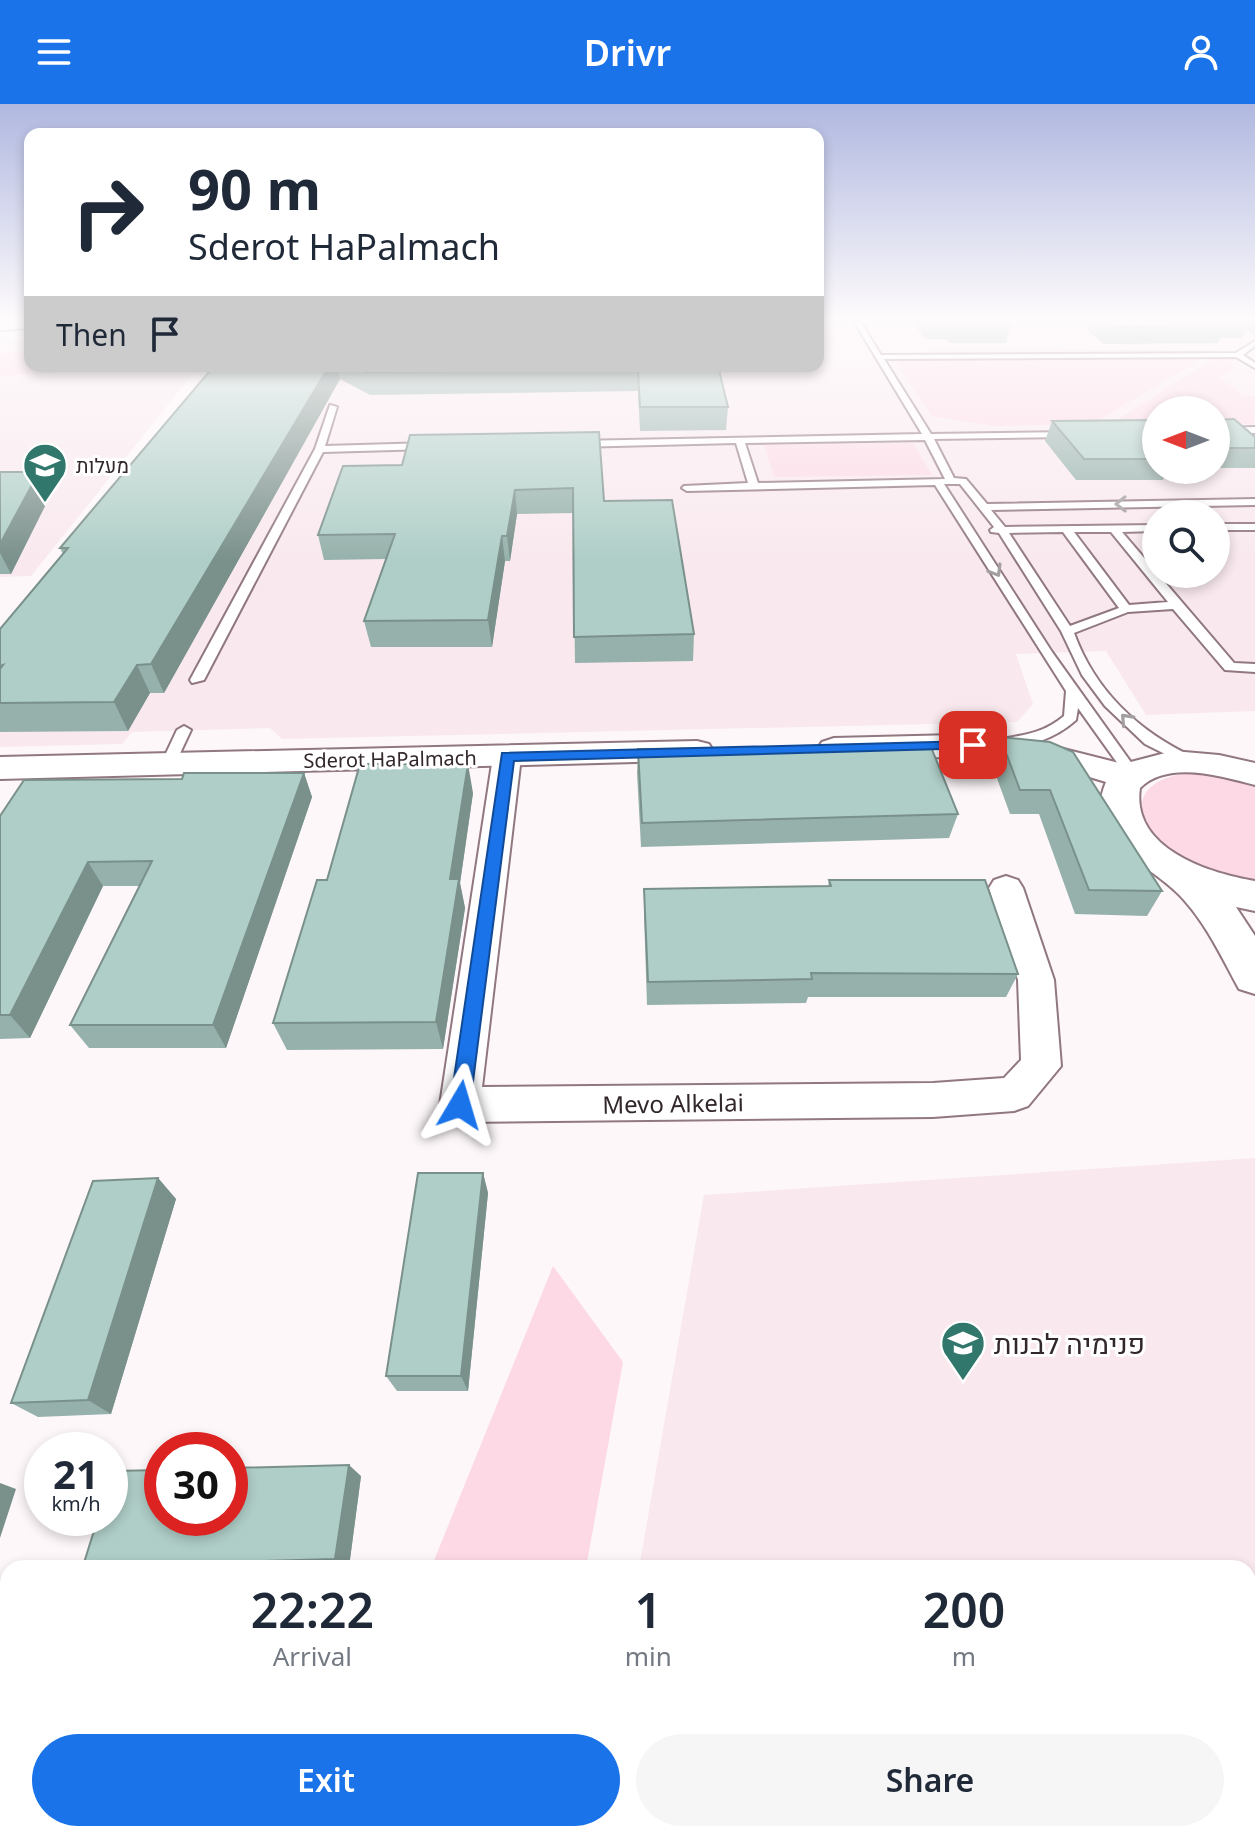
<!DOCTYPE html>
<meta charset="utf-8">
<style>
body{margin:0;font-family:"Noto Sans",Heebo,sans-serif;background:#f6f6f7;color:#1f2937;height:100vh;display:flex;flex-direction:column;font-size:30px;white-space:nowrap}
*{box-sizing:border-box;margin:0}
p{font-size:26px;color:#747a83}
.icon{flex:none;width:44px;height:44px;fill:none;stroke:currentColor;stroke-width:2;stroke-linecap:round;stroke-linejoin:round}
.map{position:relative;flex:1;overflow:hidden}
.panel{position:absolute;left:0px;top:1456px;width:1256px;height:282px;display:flex;flex-direction:column;background:#fff;border-radius:24px 24px 0 0;box-shadow:0 4px 12px #0003}
.panel>*{flex:none}
.banner{position:absolute;left:24px;top:24px;width:800px;height:244px;border-radius:16px;box-shadow:0 4px 12px #0003;background:#fff;color:#1f2937;overflow:hidden}
.needle{width:52px;rotate:270deg}
.fabs{position:absolute;left:1142px;top:292px;display:grid;gap:16px}
.fabs a{display:grid;place-items:center;width:88px;height:88px;border-radius:50%;background:#fff;box-shadow:0 4px 12px #0003;font-size:40px}
.speed{position:absolute;left:24px;top:1328px;display:flex;gap:16px;font-size:40px;font-weight:700;text-align:center}
.speed>*{display:grid;place-content:center;width:104px;height:104px;border-radius:50%;background:#fff;box-shadow:0 4px 12px #0003;line-height:1}
.speed small{font-size:20px;font-weight:400}
.speed .limit{border:12px solid #d22;background:#fff;color:#111}
.pin{position:absolute;display:grid;place-items:center;width:68px;height:68px;color:#fff;margin:-34px;border-radius:16px;box-shadow:0 4px 12px #0006}
.me{position:absolute;width:88px;margin:-44px;rotate:7deg;stroke-linejoin:round;filter:drop-shadow(0 0 6px #0008)}
.turn{display:flex;align-items:center;gap:28px;height:168px;padding:0 32px;font-size:36px}
.turn .icon{width:104px;height:104px;stroke-width:2.5}
.turn b{display:block;font-size:56px;line-height:68px}
.then{display:flex;align-items:center;height:76px;padding:0 32px;background:#0003;gap:16px;font-size:30px}
.eta{display:flex;justify-content:space-evenly;align-items:center;height:136px;text-align:center}
.eta b{font-size:48px;font-weight:600;line-height:56px}
.cta{display:flex;gap:16px;margin-top:auto;padding:16px 32px}
.cta a{flex:1;height:92px;border-radius:48px;background:#1a73e8;color:#fff;font-size:32px;font-weight:600;line-height:92px;text-align:center}
.cta a+a{background:#f6f6f7;color:#1f2937}
header{display:flex;justify-content:space-between;align-items:center;height:104px;padding:0 32px;background:#1a73e8;color:#fff;font-size:36px;font-weight:600}
.map>svg:first-child{display:block}
.built{fill:#f9e9ee;fill-rule:evenodd}
.green{fill:#fcd9e5}
.lines{fill:none;stroke-linecap:round;stroke-linejoin:round}
.lane-casing{stroke:#917780;stroke-width:4}
.street-casing{stroke:#917780;stroke-width:4}
.secondary-casing{stroke:#917780;stroke-width:4}
.lane{fill:#fff;fill-rule:evenodd}
.street{fill:#fff;fill-rule:evenodd}
.secondary{fill:#fff;fill-rule:evenodd}
.wall{fill:#96b1ab}
.shaded-wall{fill:#7a908b}
.building{fill:#afcec7;stroke:#7a908b;stroke-width:2}
.oneway{stroke:#a39ea0}
.route{fill:#1a73e8;stroke:#114b97;stroke-width:2}
.labels{text-anchor:middle;dominant-baseline:central;stroke-width:6;stroke-linejoin:round;paint-order:stroke}
.far-poi-label{font-size:20px;fill:#32272b;stroke:#fff;text-anchor:start}
.far-street-label{font-size:20px;fill:#32272b;stroke:#fff}
.street-label{font-size:24px;fill:#32272b;stroke:#fff}
.near-poi-label{font-size:28px;fill:#32272b;stroke:#fff;text-anchor:start}
</style>
<header><svg class="icon" aria-label="menu" viewBox="0 0 24 24"><path d="M4 6h16M4 12h16M4 18h16"/></svg>Drivr<svg class="icon" aria-label="person" viewBox="0 0 24 24"><circle cx="12" cy="8" r="4"/><path d="M4 21q1-7 8-7t8 7"/></svg></header>
<div class="map">
<svg width="1255" height="1737" viewBox="0 0 1255 1737">
<rect width="100%" height="100%" fill="#fdf7f9"/>
<path class="built" d="M818,214H1255V607L1146,611L1106,547L1016,550L1033,600L1017,618L282,635L270,624L132,628L122,640L0,643V563L231,262H818ZM1156,306H1216V366H1156ZM1156,410H1216V470H1156Z
M30,237V262H199L31,472L0,473V239Z
M1255,1054V1737H592L593,1730H1248V1464H639L704,1091Z"/>
<path class="green" d="M1186,245L1215,247L1092,320L995,322L932,312L896,259L928,246Z
M30,247V262H78L76,267L0,272V249Z
M1221,250L1237,264L1218,272L1243,292H1255L1254,320H1216V306H1156V321L1108,322Z
M913,339L932,371L774,373L764,341Z
M1189,669L1220,671L1255,682V777C1228,773 1202,767 1179,752C1133,722 1123,677 1189,669Z
M553,1162L623,1258L586,1464H431Z
M0,1586H8V1730H537L536,1737H0Z"/>
<g class="lines">
<g class="lane-casing">
<path id="lane" d="M852,214H858L881,251L1236,249L1255,237V242L1243,251L1255,259V264L1236,253L884,255L931,330L1072,328L1069,333L934,335L954,374L966,375L987,400L1255,395V401L991,406L1005,423L1156,421V427L1122,428L1234,559L1255,560V568L1225,566L1173,505L1128,508L1074,529C1095,587 1139,628 1195,654V660H1185L1145,640L1105,602L1082,571L1061,527L999,429L991,428L990,426L994,423L960,380H944L1052,548L1140,671L1138,674H1128L1078,604L1076,616C1056,634 1023,647 996,642V636C1022,631 1043,630 1064,612L1066,587L935,381L687,387L682,384L684,382L748,379L736,339L575,343L570,340L575,337L922,330ZM925,336L945,375L758,379L745,339ZM1063,428L1119,504L1070,522L1009,429ZM1074,428H1111L1168,498L1129,501Z
M330,301L337,303L325,342L429,339L434,342L429,345L323,348L204,576L192,579L190,576L315,345Z
M1255,323V329L1216,330V324Z
M1216,420H1255V426H1216Z
M184,622L191,626L175,660L173,663H163L161,660L177,626Z"/>
</g>
<g class="street-casing">
<path id="street" d="M507,644L517,647L521,653L482,983L933,979L1004,974L1021,956L1018,876L989,784L994,776L1006,772L1018,776L1023,784L1054,876L1061,962L1028,1002L1014,1007L933,1013L460,1018L446,1013L440,1001L493,653L497,647Z"/>
</g>
<g class="secondary-casing">
<path id="secondary" d="M30,214V224L0,226V216Z
M955,631L1032,637L1123,660L1173,647L1219,651L1255,659V681C1221,672 1168,656 1140,684C1131,744 1207,769 1255,777V807L1236,803L1255,832V890L1239,885C1222,854 1208,823 1184,796C1156,762 1080,737 1106,678C1009,646 934,653 834,656L822,652L817,645L822,638L834,634Z
M697,637L709,640L714,648L709,656L0,675V653Z"/>
</g>
<use href="#lane" class="lane"/>
<use href="#street" class="street"/>
<use href="#secondary" class="secondary"/>
</g>
<path class="wall" d="M909,214H1003L1011,221L1006,239H949L946,235H925Z
M1074,214H1255V232L1246,224L1242,234H1220L1218,239L1103,240Z
M818,226L822,234L819,256H818Z
M214,262H718L728,303L726,326L640,327L638,287L370,291L340,275L164,589H150L128,627L0,628V525L63,450L60,444Z
M1156,316V366H1167L1163,376H1076L1045,337L1052,317Z
M1216,316L1255,333V364H1216Z
M599,328L604,397L694,530L693,557L575,559L573,409L517,410L510,457H505L492,543H371L364,517L386,455L324,456L318,431L402,361Z
M0,368H39L50,392L11,470H0Z
M1000,633L1162,787L1147,812L1075,810L1039,710H1010L991,658Z
M638,645L958,710L949,734L641,743L637,669Z
M304,669L312,693L226,944H89L70,921L140,782H103L30,934L0,935V712L182,675Z
M473,689L460,779L465,804L443,945L287,946L273,919L327,776Z
M829,776L1018,870L1006,893H808L806,899L647,901L644,810V785L828,783Z
M483,1069L488,1089L468,1287H397L386,1272Z
M158,1074L176,1095L111,1310L38,1313L11,1299Z
M361,1372L349,1463L90,1464L83,1462Z"/>
<path class="shaded-wall" d="M329,262H337L340,275L164,589L151,560Z
M39,368L50,392L11,470L0,449V440Z
M515,386L517,410L510,457L507,432Z
M502,432L505,457L492,543L488,516Z
M137,561L150,589L128,627L114,598Z
M468,660L473,689L460,779L465,804L443,945L436,918L450,775Z
M304,669L312,693L226,944L213,921Z
M88,758L103,782L30,934L10,911Z
M483,1069L488,1089L468,1287L461,1272Z
M158,1074L176,1095L111,1310L88,1296Z
M349,1361L361,1372L349,1463L335,1455Z
M0,1379L16,1385L0,1434Z"/>
<path class="building" d="M925,214H1003L1011,221L953,222L950,218H928Z
M1098,214H1243L1249,218L1218,217L1225,222L1109,223Z
M214,262H329L151,560L137,561L114,598L0,599V565L3,561L0,562V525L68,444H60Z
M353,262H718L728,303H640L638,265L366,268Z
M1234,315L1255,333V344H1216V316Z
M1156,316V355H1084L1052,317Z
M599,328L604,397L672,396L694,530L574,533L573,384L515,386L507,432H502L488,516L364,517L395,430L318,431L343,362L402,361L410,331Z
M0,368H39L0,440Z
M1000,633L1050,638L1073,648L1162,787L1089,786L1050,686H1020Z
M931,643L958,710L642,719L638,645Z
M360,660H468L450,775H459L436,918L273,919L317,776H327Z
M184,669H304L213,921H70L152,757L88,758L10,911H0V712L24,676L182,675Z
M829,776H985L1018,870L811,869L812,875L648,878L644,785L831,782Z
M418,1069H483L461,1272H386Z
M158,1074L88,1296L11,1299L93,1077Z
M349,1361L335,1455L83,1462L98,1414H110V1375L113,1367L162,1366V1414H230V1364Z"/>
<defs><path id="oneway-chevron" d="M-2-3.5L2.5 0L-2 3.5" fill="none" stroke-width="1.6" stroke-linecap="round" stroke-linejoin="round" transform="scale(2)"/></defs>
<g class="oneway">
<use href="#oneway-chevron" transform="translate(1121 400) rotate(179)"/>
<use href="#oneway-chevron" transform="translate(996 467) rotate(59)"/>
<use href="#oneway-chevron" transform="translate(1126 615) rotate(-133)"/>
</g>
<linearGradient id="sky" x2="0" y2="1"><stop stop-color="#b0b8e0"/><stop offset="0.47" stop-color="#fefbfc"/><stop offset="1" stop-color="#fefbfc" stop-opacity="0"/></linearGradient>
<rect width="1255" height="457" fill="url(#sky)"/>
<path class="route" d="M973,637L978,638V644L514,657L470,1001L467,1008H453L450,1001L502,649Z"/>
<defs>
<g id="school-pin" transform="scale(2.3)"><path d="M0 17L-7.5 6A9.5 9.5 0 1 1 7.5 6Z" fill="#32776b" stroke="#fff"/><path d="M0-5L7-2L0 1L-7-2ZM-4 1L0 2.5L4 1V4Q0 6-4 4Z" fill="#fff"/></g>
</defs>
<g fill-rule="evenodd">
<use href="#school-pin" x="45" y="361"/>
<use href="#school-pin" x="963" y="1239"/>
</g>
<g class="labels">
<g class="far-poi-label">
<text x="76" y="361">מעלות</text>
</g>
<g class="far-street-label">
<text transform="translate(390 655) rotate(-1)">Sderot HaPalmach</text>
</g>
<g class="street-label">
<text transform="translate(673 999) rotate(-1)">Mevo Alkelai</text>
</g>
<g class="near-poi-label">
<text x="994" y="1239">פנימיה לבנות</text>
</g>
</g>
</svg>
<div class="fabs">
<a><svg class="needle" viewBox="-14 -14 28 28"><path d="M0-13l5 13h-10z" fill="#e53935"/><path d="M0 13l5-13h-10z" fill="#747a83"/></svg></a>
<a><svg class="icon" aria-label="search" viewBox="0 0 24 24"><circle cx="10" cy="10" r="6"/><path d="M15 15l6 6"/></svg></a>
</div>
<div class="speed"><div>21<small>km/h</small></div><div class="limit">30</div></div>
<div class="pin" style="left:973px;top:641px;background:#d93025"><svg class="icon" aria-label="arrive" viewBox="0 0 24 24"><path d="M6 21V4h12l-3 4 3 4H6"/></svg></div>
<svg class="me" style="left:460px;top:1001px" viewBox="-20 -20 40 40"><path d="M0-17L14 15 0 8-14 15z" fill="#1a73e8" stroke="#fff" stroke-width="4"/></svg>
<div class="banner">
<div class="turn"><svg class="icon" aria-label="right" viewBox="0 0 24 24"><path d="M7 20v-9h11M14 6l5 5-5 5"/></svg><div><b>90 m</b>Sderot HaPalmach</div></div>
<div class="then">Then<svg class="icon" aria-label="arrive" viewBox="0 0 24 24"><path d="M6 21V4h12l-3 4 3 4H6"/></svg></div>
</div>
<section class="panel">
<div class="eta">
<div><b>22:22</b><p>Arrival</p></div>
<div><b>1</b><p>min</p></div>
<div><b>200</b><p>m</p></div>
</div>
<div class="cta"><a>Exit</a><a>Share</a></div>
</section>
</div>
